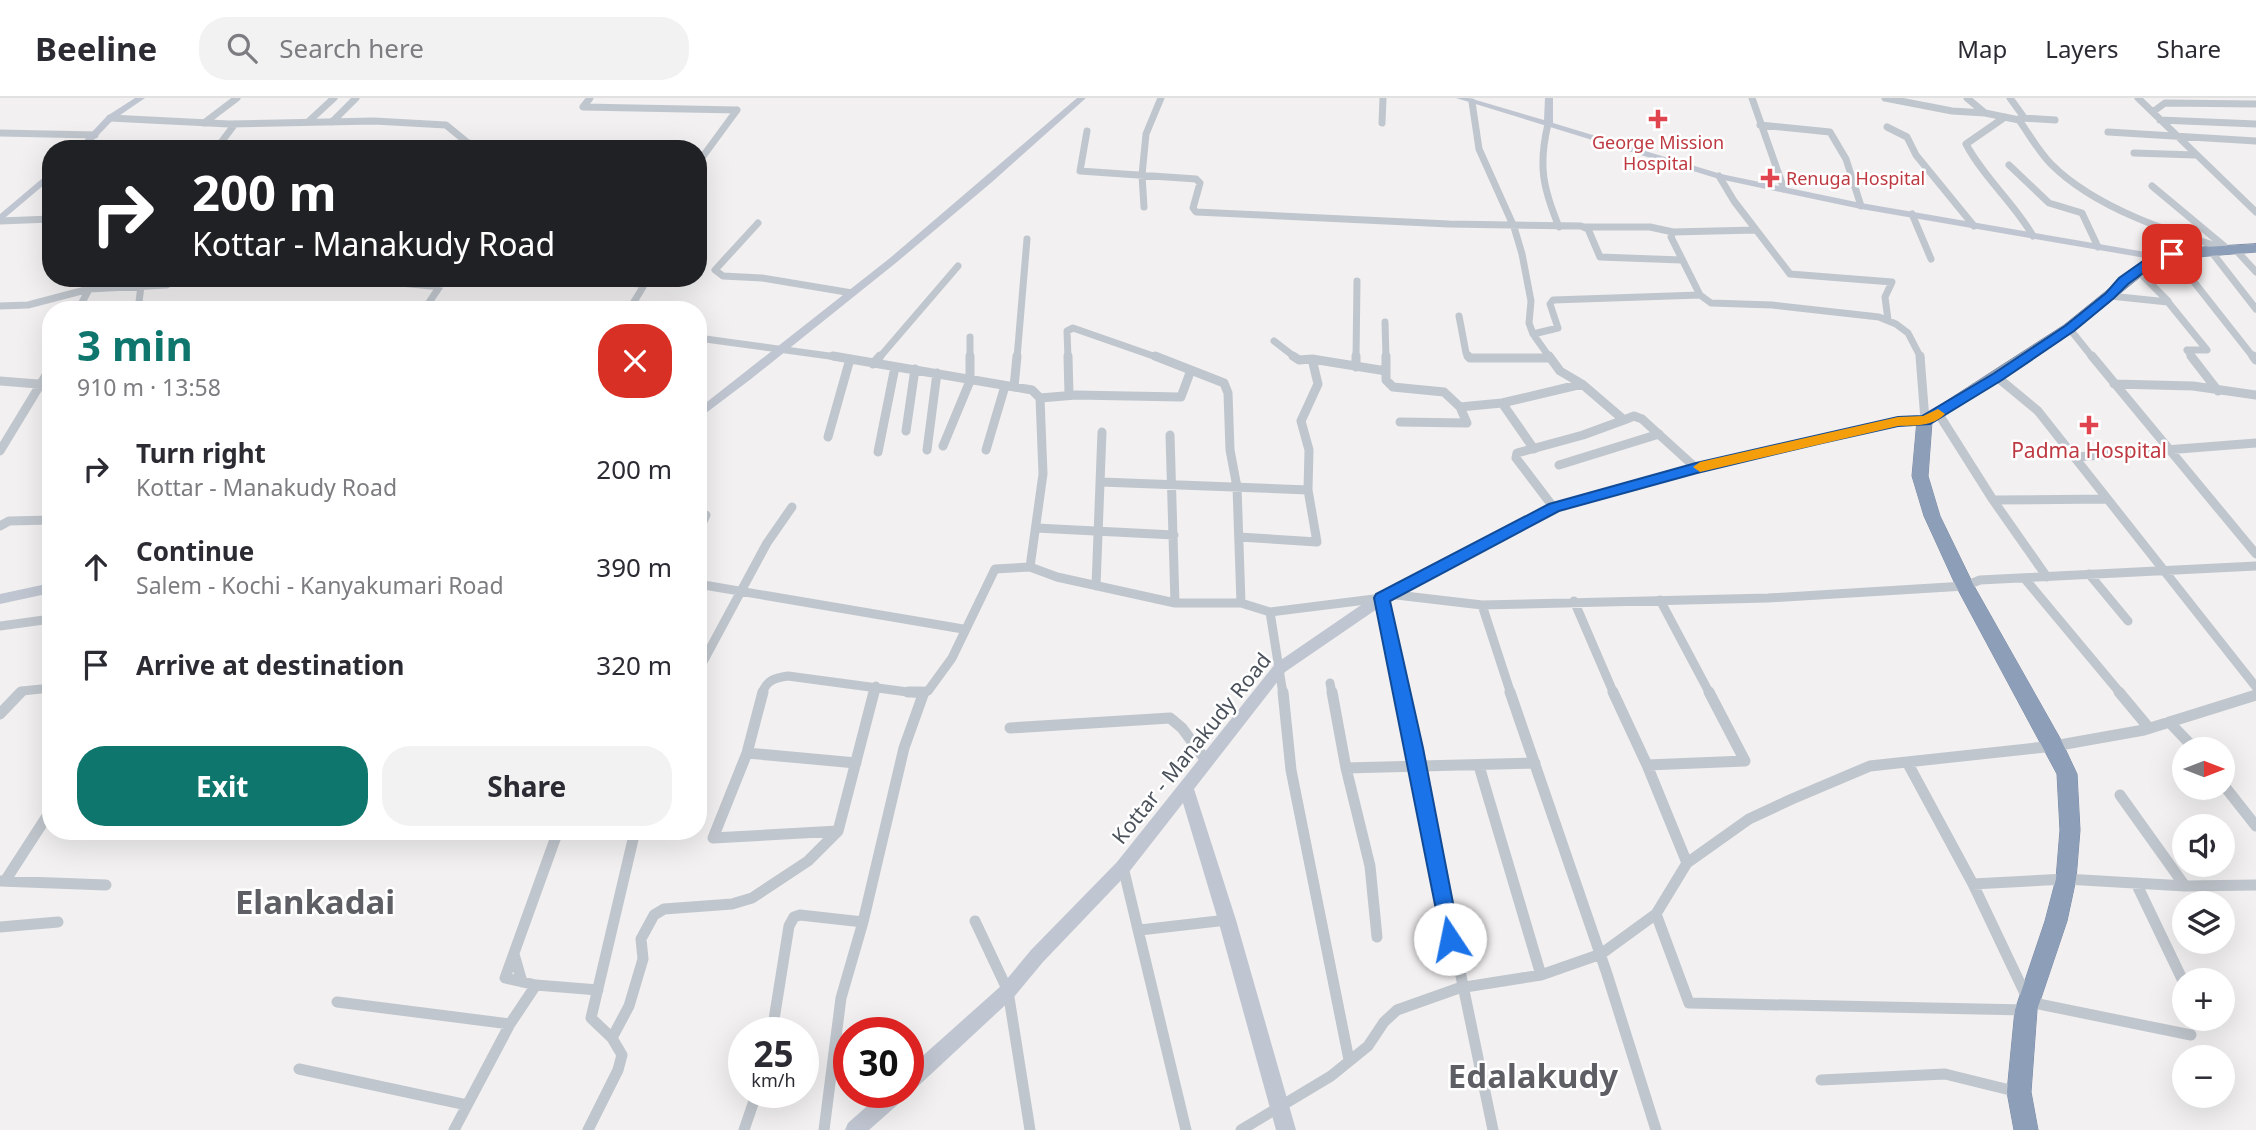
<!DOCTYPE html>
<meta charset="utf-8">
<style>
body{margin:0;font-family:"Noto Sans",sans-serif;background:#f2f2f3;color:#2b2b33;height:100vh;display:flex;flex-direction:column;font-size:26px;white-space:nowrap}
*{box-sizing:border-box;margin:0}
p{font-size:23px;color:#7c7c81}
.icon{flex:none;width:38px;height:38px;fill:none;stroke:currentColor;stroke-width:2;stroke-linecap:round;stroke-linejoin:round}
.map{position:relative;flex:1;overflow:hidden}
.sheet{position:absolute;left:42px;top:203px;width:665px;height:539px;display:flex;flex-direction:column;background:#fff;border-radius:28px;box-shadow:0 7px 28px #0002}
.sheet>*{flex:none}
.hud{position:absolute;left:42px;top:42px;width:665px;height:147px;border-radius:28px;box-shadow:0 7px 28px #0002;background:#202124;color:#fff;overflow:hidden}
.needle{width:46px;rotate:90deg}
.tools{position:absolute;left:2172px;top:639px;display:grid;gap:14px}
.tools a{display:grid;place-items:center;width:63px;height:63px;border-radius:50%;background:#fff;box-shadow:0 7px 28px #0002;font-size:35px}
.speed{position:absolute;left:728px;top:919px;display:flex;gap:14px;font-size:35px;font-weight:700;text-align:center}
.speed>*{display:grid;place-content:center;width:91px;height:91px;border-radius:50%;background:#fff;box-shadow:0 7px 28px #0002;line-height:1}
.speed small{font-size:18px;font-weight:400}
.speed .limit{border:10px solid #d22;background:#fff;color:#111}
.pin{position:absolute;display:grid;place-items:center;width:60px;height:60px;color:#fff;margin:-30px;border-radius:14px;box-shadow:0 4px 10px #0006}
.me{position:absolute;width:77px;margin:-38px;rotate:349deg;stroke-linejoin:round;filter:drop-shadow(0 0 5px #0008)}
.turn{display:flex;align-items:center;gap:24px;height:147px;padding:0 35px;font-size:32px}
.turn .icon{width:91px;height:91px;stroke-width:2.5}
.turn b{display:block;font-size:49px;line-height:60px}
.round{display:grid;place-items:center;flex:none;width:74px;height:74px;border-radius:28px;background:#f2f2f3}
.headline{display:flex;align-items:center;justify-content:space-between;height:119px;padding:0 35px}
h1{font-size:42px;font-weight:700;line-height:52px;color:#0f766e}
.cta{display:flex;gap:14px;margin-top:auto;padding:14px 35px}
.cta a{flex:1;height:80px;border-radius:28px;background:#0f766e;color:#fff;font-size:28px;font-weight:700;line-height:80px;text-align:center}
.cta a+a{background:#f2f2f3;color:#2b2b33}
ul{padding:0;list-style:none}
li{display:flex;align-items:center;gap:21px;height:98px;padding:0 35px}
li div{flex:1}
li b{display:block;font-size:26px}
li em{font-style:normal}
header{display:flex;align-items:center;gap:42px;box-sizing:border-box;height:98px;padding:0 35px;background:#fff;border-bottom:2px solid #e1e1e2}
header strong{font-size:33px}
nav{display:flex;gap:38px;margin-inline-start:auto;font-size:24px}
.search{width:490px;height:63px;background:#f2f2f3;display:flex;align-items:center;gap:18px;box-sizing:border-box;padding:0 24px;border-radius:28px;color:#7c7c81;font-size:26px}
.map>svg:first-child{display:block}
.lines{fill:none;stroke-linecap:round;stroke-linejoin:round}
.highway-casing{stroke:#7989a4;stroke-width:1}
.street-far2{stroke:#c0c6cd;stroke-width:7}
.street-far1{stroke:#c0c6cd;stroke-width:9}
.street{stroke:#c0c6cd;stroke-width:11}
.secondary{fill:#c0c6d1;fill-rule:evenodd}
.highway{fill:#8d9eb8;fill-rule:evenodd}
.route{fill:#1a73e8;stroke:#114b97;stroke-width:2}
.slow{fill:#f59e0b}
.health-dot{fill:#e0444e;stroke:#fff;stroke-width:2.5}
.labels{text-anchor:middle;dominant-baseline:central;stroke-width:5;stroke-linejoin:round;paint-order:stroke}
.far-health-label{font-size:18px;fill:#be3a42;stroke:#fff}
.health-label{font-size:21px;fill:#be3a42;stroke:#fff}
.street-label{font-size:21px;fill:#4a515b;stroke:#fff}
.near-district-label{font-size:33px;font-weight:bold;fill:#5d5f64;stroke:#fff}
</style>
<header>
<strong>Beeline</strong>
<div class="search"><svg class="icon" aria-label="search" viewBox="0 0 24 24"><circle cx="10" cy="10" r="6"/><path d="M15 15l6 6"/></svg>Search here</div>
<nav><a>Map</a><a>Layers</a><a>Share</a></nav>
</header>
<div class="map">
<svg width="2256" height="1032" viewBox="0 0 2256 1032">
<rect width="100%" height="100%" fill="#f2f0f0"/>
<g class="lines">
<g class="highway-casing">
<path id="highway" d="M2256,146V154L2161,162L2074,233L2002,282L1932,324L1928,378L1940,418L1974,488L2061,642L2077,676L2080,732L2076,781L2067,823L2037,912L2031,994L2038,1032H2014L2007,994L2015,912L2045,823L2056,781L2060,732L2057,676L1956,488L1924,418L1912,378L1917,322L2064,227L2152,156L2188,150Z"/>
</g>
<path class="street-far2" d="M590,0L583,9L737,12
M1752,0L1784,91
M1885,0L1952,13L1985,15L1967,0
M2010,0L2023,18L2019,21
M2138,0L2256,114
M1472,4L1479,51L1514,129L1522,156L1531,203L1529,225L1533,236L1550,260
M2154,13L2165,5L2256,6
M1985,15L2019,22C2029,36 2039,54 2051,66C2095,110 2169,134 2227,151
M2005,19L1966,46C1984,80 2014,105 2033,138
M110,20L229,26L374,23L446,27L468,45L498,51
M2022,20L2055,22
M2160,22L2256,26
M308,24L334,0
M332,24L356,0
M204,25L237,0
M1382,25L1383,0
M1548,26C1538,68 1543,90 1559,129
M1760,27L1830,34L1846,61L1861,108
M1887,29L1907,39L1916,57L1974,128
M1087,33L1080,73L1196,81L1200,85L1193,110L1196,114L1449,126L1581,128L1588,131L1600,159L1681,162
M2108,34L2256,43
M0,35L95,37
M216,51L235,26
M2134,55L2195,57
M698,65L737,12
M2009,67L2049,105L2082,115L2098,149
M698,76L701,79L698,84
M1719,78L1734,103L1790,176L1892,184L1885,199L1888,222
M2152,88L2224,148
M1144,109L1142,77L1146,36L1161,0
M1912,116L1931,161
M0,123L51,121
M758,125L715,172L723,178L762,180L852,195
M1585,129H1650L1673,134
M1756,132L1673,134L1671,139L1700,197L1711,205L1772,207L1879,219L1896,226L1908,235L1921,260
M2235,151L2256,174
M2210,152L2256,211
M2172,156L2254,260
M2138,173L2168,203
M350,180L431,188L471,180
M549,180L641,186L643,189L629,212
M2110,198L2168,204L2207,252H2187
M0,208L28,207L89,191L167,187L177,180
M78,212L95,180
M138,212L141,188
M424,212L440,188
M1459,218L1466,255L1470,260
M1385,224L1386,260
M2069,230L2093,260
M1533,236L1558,230L1550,206L1553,202L1700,197
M970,239V260
M698,240L844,260
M1274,243L1296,260
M2187,252L2193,260
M879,260L958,168
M1017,260L1027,141
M1068,260L1067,233L1073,230L1159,260
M1356,260L1357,183"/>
<path class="street-far1" d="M833,258L1032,292L1040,300L1043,376L1030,469L1057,479L1175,505H1241L1270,514L1283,596
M1068,258L1069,297
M1155,258L1224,285L1228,295L1230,352L1237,389L1241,505
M1293,258L1299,262L1312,261L1386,273
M1386,258V282L1393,289L1444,294L1460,309L1502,305L1582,286
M1468,258L1470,260H1549
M1549,258L1560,273L1582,286L1624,322L1634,318L1642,321L1696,370
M1920,258L1925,322
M2092,258L2256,456
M2191,258L2218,293
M2253,258L2256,262
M873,266L880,258
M1356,269V258
M1997,279L2038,313L2256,589
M0,283L51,287
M2114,286L2193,288L2256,297
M1014,289L1017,258
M1040,300L1076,297L1181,299L1191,272
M1502,305L1534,351
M1938,315L1993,402L2047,479
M1400,324L1467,325L1460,309
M906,333L915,271
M1170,337L1175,505
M828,339L850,261
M943,348L970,283V258
M927,352L937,275
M986,352L1005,288
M0,353L51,269
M878,354L895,269
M2076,359L2256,345
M1559,367L1659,336
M1101,384L1308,392
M1993,402L2107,401
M1554,410L1516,360L1517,355L1583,337L1624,322
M0,428L9,423L51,422
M1036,430L1174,437
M698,434L706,417
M1239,439L1317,444L1308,392L1309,352L1301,323L1318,286L1312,261
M2089,476L2128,523
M2025,481L2121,596
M698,486L963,531
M1096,488L1102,334
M1388,496L1482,507L1768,500L1965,488L1980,482L2256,468
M1660,502L1710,596
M1574,503L1614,596
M1482,507L1511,596
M1270,514L1382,500L1402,596
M0,528L51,521
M698,573L767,445L792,409
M1330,585L1332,596
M19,596L22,593L51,590
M762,596C766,582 775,580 788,578L915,595L928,593L952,560L995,471L1030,469
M874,596L876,588"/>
<path class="street" d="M763,594L747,655L713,740L838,733
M908,594H921
M1283,594L1291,672L1349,962
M1332,594L1346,670L1370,768L1377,839
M1402,594L1493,1032
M1510,594L1607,876L1656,1032
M1613,594L1647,667L1687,765
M2119,594L2149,630
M0,616L21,594
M2169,624L2195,651
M1010,630L1170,620L1182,630L1207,664
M747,655L856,665
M1907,664L1973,786L2029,904L2191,937
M1647,667L1745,663L1709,594
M1479,668L1541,877
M1346,670L1535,665
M2222,685L2256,728
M2120,697L2185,788
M558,733L505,880L536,887L598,892
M1123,769L1186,1032
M0,783L106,787
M5,783L51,712
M2136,785L2183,883
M1973,786L2066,781L2185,788L2256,787
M1656,816L1689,905L2026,912
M975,823L1008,893L1030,1032
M0,829L58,824
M1140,832L1227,822
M514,856L522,884
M337,904L510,926
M772,934L789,828L794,819L800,817L863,824L904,650L924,594
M612,940L629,908L643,861L641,841L654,817L664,811L732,806L752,800L808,763L838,733L874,594
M299,971L467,1007
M1821,982L1945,976L2018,994
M454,1032L510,926L536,887
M588,1032L618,972L622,957L612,940L591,920L635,733
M744,1032L757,994
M824,1032L841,900L863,824
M1241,1032L1331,978L1368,948L1384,924L1397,912L1459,890L1541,877L1601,856L1656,816L1687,765L1749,721L1792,701L1870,668L2054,648L2144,632L2256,597"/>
<path class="secondary" d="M135,0H145L113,22L85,51H76L107,18Z
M1077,0H1086L992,84L897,164L751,281L698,321V311L890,160Z
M1456,0H1469L1544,22L1545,0H1553V25L1721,76L1861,105L2157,156L2162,159L2157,162L1861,111L1719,81Z
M51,73V81L0,124V116Z
M1925,318L1931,322L1929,325L1898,328L1822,344L1697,374L1559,413L1393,500L1285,574L1194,691L1236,822L1296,1032H1276L1218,822L1183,705L1129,774L1043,864L1014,899L915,991L908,993V971L1002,887L1031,852L1117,764L1275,566L1383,492L1549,407L1696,366L1822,336L1898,320Z
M51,485V495L0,506V496Z
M883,994H906L904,1001L869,1032H845L848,1025Z"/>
<use href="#highway" class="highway"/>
</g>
<path class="route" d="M2172,152L2176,153V158L2161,162L2128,186L2114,200L2074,233L2002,282L1930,326L1898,328L1822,345L1697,375L1559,413L1390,503L1423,650L1460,841L1457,847L1450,850L1443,847L1374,500L1376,496L1549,406L1696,365L1898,319L1922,318L1993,276L2065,228L2106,195L2119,180L2153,156Z"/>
<path class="slow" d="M1938,311L1945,316C1932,329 1915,327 1898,328L1700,374L1693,369L1700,364L1898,319L1923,318Z"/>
<g class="health-dot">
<path d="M1654.5 10.5h7v7h7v7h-7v7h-7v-7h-7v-7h7z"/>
<path d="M1766.5 69.5h7v7h7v7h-7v7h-7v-7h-7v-7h7z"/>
<path d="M2085.5 316.5h7v7h7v7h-7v7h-7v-7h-7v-7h7z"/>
</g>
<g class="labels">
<g class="far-health-label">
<text x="1658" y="44">George Mission<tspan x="1658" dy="21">Hospital</tspan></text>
<text x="1786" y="80" text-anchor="start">Renuga Hospital</text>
</g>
<g class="health-label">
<text x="2089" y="352">Padma Hospital</text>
</g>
<g class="street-label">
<text transform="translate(1191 650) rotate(-51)">Kottar - Manakudy Road</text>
</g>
<g class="near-district-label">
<text x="315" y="803">Elankadai</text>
<text x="1533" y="977">Edalakudy</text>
</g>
</g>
</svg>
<div class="tools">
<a><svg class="needle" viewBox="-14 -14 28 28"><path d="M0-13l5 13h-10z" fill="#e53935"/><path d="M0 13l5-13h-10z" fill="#7c7c81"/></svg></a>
<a><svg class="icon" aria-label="sound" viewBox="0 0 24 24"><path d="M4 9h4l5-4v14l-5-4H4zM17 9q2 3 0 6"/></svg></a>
<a><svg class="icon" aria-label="layers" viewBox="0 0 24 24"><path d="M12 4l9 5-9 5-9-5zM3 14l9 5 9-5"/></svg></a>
<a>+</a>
<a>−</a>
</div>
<div class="speed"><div>25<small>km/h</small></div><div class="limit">30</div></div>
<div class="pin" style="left:2172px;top:156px;background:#d93025"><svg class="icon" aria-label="arrive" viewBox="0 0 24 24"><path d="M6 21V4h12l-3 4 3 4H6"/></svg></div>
<svg class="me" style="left:1450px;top:841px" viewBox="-20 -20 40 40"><circle r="19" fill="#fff"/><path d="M0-13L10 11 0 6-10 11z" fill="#1a73e8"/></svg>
<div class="hud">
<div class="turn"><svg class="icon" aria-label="right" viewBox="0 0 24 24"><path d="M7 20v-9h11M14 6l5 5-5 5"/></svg><div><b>200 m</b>Kottar - Manakudy Road</div></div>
</div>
<section class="sheet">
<div class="headline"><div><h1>3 min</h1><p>910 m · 13:58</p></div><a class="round" style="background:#d93025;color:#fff"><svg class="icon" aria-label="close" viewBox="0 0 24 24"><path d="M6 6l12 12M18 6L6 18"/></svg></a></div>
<ul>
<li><svg class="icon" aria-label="right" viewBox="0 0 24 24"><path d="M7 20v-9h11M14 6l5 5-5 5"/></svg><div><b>Turn right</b><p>Kottar - Manakudy Road</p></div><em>200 m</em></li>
<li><svg class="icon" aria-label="ahead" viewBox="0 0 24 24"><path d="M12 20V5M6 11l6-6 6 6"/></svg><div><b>Continue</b><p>Salem - Kochi - Kanyakumari Road</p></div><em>390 m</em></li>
<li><svg class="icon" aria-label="arrive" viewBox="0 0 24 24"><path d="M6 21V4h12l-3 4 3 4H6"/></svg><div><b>Arrive at destination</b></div><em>320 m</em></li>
</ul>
<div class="cta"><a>Exit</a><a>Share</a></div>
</section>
</div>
